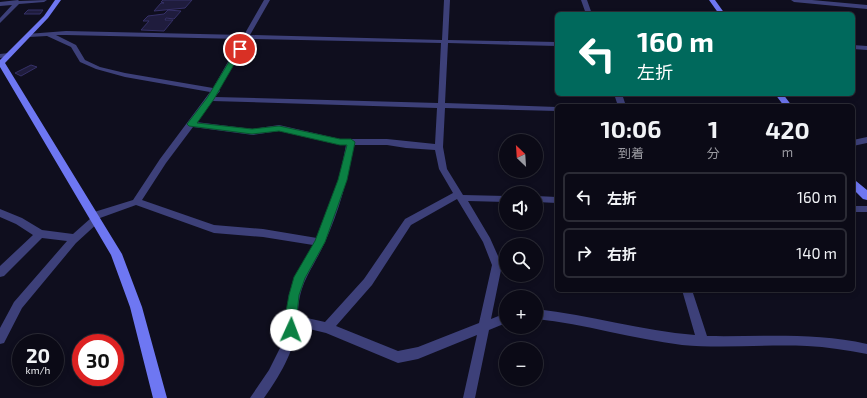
<!DOCTYPE html>
<html lang="ja">
<meta charset="utf-8">
<style>
body{margin:0;font-family:"Exo 2","Noto Sans JP",sans-serif;background:#14131f;color:#f1f3f6;height:100vh;display:flex;flex-direction:column;font-size:15px;white-space:nowrap}
*{box-sizing:border-box;margin:0}
p{font-size:13px;color:#9a9aa1}
.icon{flex:none;width:22px;height:22px;fill:none;stroke:currentColor;stroke-width:2;stroke-linecap:round;stroke-linejoin:round}
.map{position:relative;flex:1;overflow:hidden}
.drawer{position:absolute;left:555px;top:104px;width:300px;height:188px;display:flex;flex-direction:column;background:#0b0a16;border-radius:6px;box-shadow:0 2px 6px #0003,0 0 0 1px #2b2b35}
.drawer>*{flex:none}
.banner{position:absolute;left:555px;top:12px;width:300px;height:84px;border-radius:6px;box-shadow:0 2px 6px #0003,0 0 0 1px #2b2b35;background:#00695c;color:#fff;overflow:hidden}
.needle{width:26px;rotate:335deg}
.fabs{position:absolute;left:499px;top:134px;display:grid;gap:8px}
.fabs a{display:grid;place-items:center;width:44px;height:44px;border-radius:50%;background:#0b0a16;box-shadow:0 2px 6px #0003,0 0 0 1px #2b2b35;font-size:20px}
.speed{position:absolute;left:12px;top:334px;display:flex;gap:8px;font-size:20px;font-weight:700;text-align:center}
.speed>*{display:grid;place-content:center;width:52px;height:52px;border-radius:50%;background:#0b0a16;box-shadow:0 2px 6px #0003,0 0 0 1px #2b2b35;line-height:1}
.speed small{font-size:10px;font-weight:400}
.speed .limit{border:6px solid #d22;background:#fff;color:#111}
.pin{position:absolute;display:grid;place-items:center;width:34px;height:34px;color:#fff;margin:-17px;border:2px solid #fff;border-radius:50%;box-shadow:0 1px 4px #0007}
.me{position:absolute;width:44px;margin:-22px;rotate:2deg;stroke-linejoin:round;filter:drop-shadow(0 0 3px #0008)}
.turn{display:flex;align-items:center;gap:14px;height:84px;padding:0 16px;font-size:18px}
.turn .icon{width:52px;height:52px;stroke-width:2.5}
.turn b{display:block;font-size:28px;line-height:34px}
.eta{display:flex;justify-content:space-evenly;align-items:center;height:68px;text-align:center}
.eta b{font-size:24px;font-weight:700;line-height:28px}
ul{padding:0;list-style:none}
li{display:flex;align-items:center;gap:12px;height:50px;margin:0 8px 6px;padding:0 8px;border:2px solid #2b2b35;border-radius:6px}
li div{flex:1}
li b{display:block;font-size:15px}
li em{font-style:normal}
.map>svg:first-child{display:block}
.building{fill:#1f1c3d;stroke:#353067}
.lines{fill:none;stroke-linecap:round;stroke-linejoin:round}
.street{fill:#3d4079;fill-rule:evenodd}
.secondary{fill:#6e77f2;fill-rule:evenodd}
.route{fill:#0b8043;stroke:#07532c}
</style>
<div class="map">
<svg width="867" height="398" viewBox="0 0 867 398">
<rect width="100%" height="100%" fill="#0f0e1e"/>
<path class="building" d="M163,0H192L185,8L154,11L161,3H164L161,2Z
M28,10H43L40,14H24Z
M168,10L181,11L174,19L166,18L165,20H173L164,31L141,30L149,21H143L148,16L164,14Z
M31,65L37,67L21,76L15,73Z"/>
<g class="lines">
<path class="street" d="M18,0L19,1L47,0L44,2L19,4L0,23V18L12,5L0,6V2Z
M264,0H270L250,35L442,40L444,0H450L448,40L557,42V46L448,43L445,103L557,107V111L445,108L443,147L447,169L463,195L506,196V202L468,201L490,238L502,265L491,319L506,313V323L489,330L475,398H463L477,335L418,359L398,363L326,333L297,326C294,352 279,377 264,398H250L269,370L280,348L285,330L289,294L299,271L313,245L263,237L214,233L136,205L100,218L99,222L76,243L22,308L4,343L0,344V328L14,302L67,241L42,238L4,276L0,277V266L33,235L16,224L0,217V209L22,218L42,230L73,234L91,218L89,216L91,213L133,200L160,159L210,92L125,77L96,69L80,62L71,47L47,36L29,37L26,35L27,34L66,31L244,35ZM56,35H66L241,39L213,88L125,73L100,67L85,60L76,45ZM248,39L441,43L438,103L215,97L220,91L219,90ZM212,101L437,108L435,144L387,139H340L279,125L253,129L196,122ZM193,127L253,135L279,131L340,145H346L339,180L317,238L263,229L214,225L142,200L166,163ZM354,145H387L406,148L435,150L439,169L453,193L405,219L364,279L325,322L298,316C298,283 312,271 325,242C339,211 348,178 354,145ZM457,199L483,242L492,265L479,323L418,347L398,351L336,326L372,285L411,225Z
M581,0H587L592,14H586Z
M791,0H812L867,5V9L794,2Z
M853,45L867,46V50L853,49Z
M9,53L12,55L11,56L0,58V54Z
M614,94H622L626,106H618Z
M867,137V143L853,146V140Z
M536,196L557,197V203L536,202Z
M853,206H867V212H853Z
M682,290H692L707,336C761,337 814,332 867,344V354C847,350 827,347 807,346C765,344 724,349 682,345C633,339 585,324 536,319V309C590,315 642,331 695,335Z"/>
<path class="secondary" d="M55,0H61L48,18L5,63L122,254L142,307L167,398H153L130,307L111,255L0,67V60L44,16Z
M709,0H715L725,14H719Z
M775,94H783L792,106H784Z
M853,180L856,181L867,190V200L863,199L853,189Z"/>
</g>
<path class="route" d="M238,47L243,49L214,99L197,123L252,129L279,126L340,139H351L355,142L347,180L325,242L305,278L299,295L295,333L291,335L287,333L285,317L289,295L294,277L315,241L338,180L347,145H340L279,131L252,134L189,126L187,124L207,98Z"/>
</svg>
<div class="fabs">
<a><svg class="needle" viewBox="-14 -14 28 28"><path d="M0-13l5 13h-10z" fill="#e53935"/><path d="M0 13l5-13h-10z" fill="#9a9aa1"/></svg></a>
<a><svg class="icon" aria-label="sound" viewBox="0 0 24 24"><path d="M4 9h4l5-4v14l-5-4H4zM17 9q2 3 0 6"/></svg></a>
<a><svg class="icon" aria-label="search" viewBox="0 0 24 24"><circle cx="10" cy="10" r="6"/><path d="M15 15l6 6"/></svg></a>
<a>+</a>
<a>−</a>
</div>
<div class="speed"><div>20<small>km/h</small></div><div class="limit">30</div></div>
<div class="pin" style="left:240px;top:49px;background:#d93025"><svg class="icon" aria-label="arrive" viewBox="0 0 24 24"><path d="M6 21V4h12l-3 4 3 4H6"/></svg></div>
<svg class="me" style="left:291px;top:330px" viewBox="-20 -20 40 40"><circle r="19" fill="#fff"/><path d="M0-13L10 11 0 6-10 11z" fill="#0b8043"/></svg>
<div class="banner">
<div class="turn"><svg class="icon" aria-label="left" viewBox="0 0 24 24"><path d="M17 20v-9H6M10 6l-5 5 5 5"/></svg><div><b>160 m</b>左折</div></div>
</div>
<section class="drawer">
<div class="eta">
<div><b>10:06</b><p>到着</p></div>
<div><b>1</b><p>分</p></div>
<div><b>420</b><p>m</p></div>
</div>
<ul>
<li><svg class="icon" aria-label="left" viewBox="0 0 24 24"><path d="M17 20v-9H6M10 6l-5 5 5 5"/></svg><div><b>左折</b></div><em>160 m</em></li>
<li><svg class="icon" aria-label="right" viewBox="0 0 24 24"><path d="M7 20v-9h11M14 6l5 5-5 5"/></svg><div><b>右折</b></div><em>140 m</em></li>
</ul>
</section>
</div>
